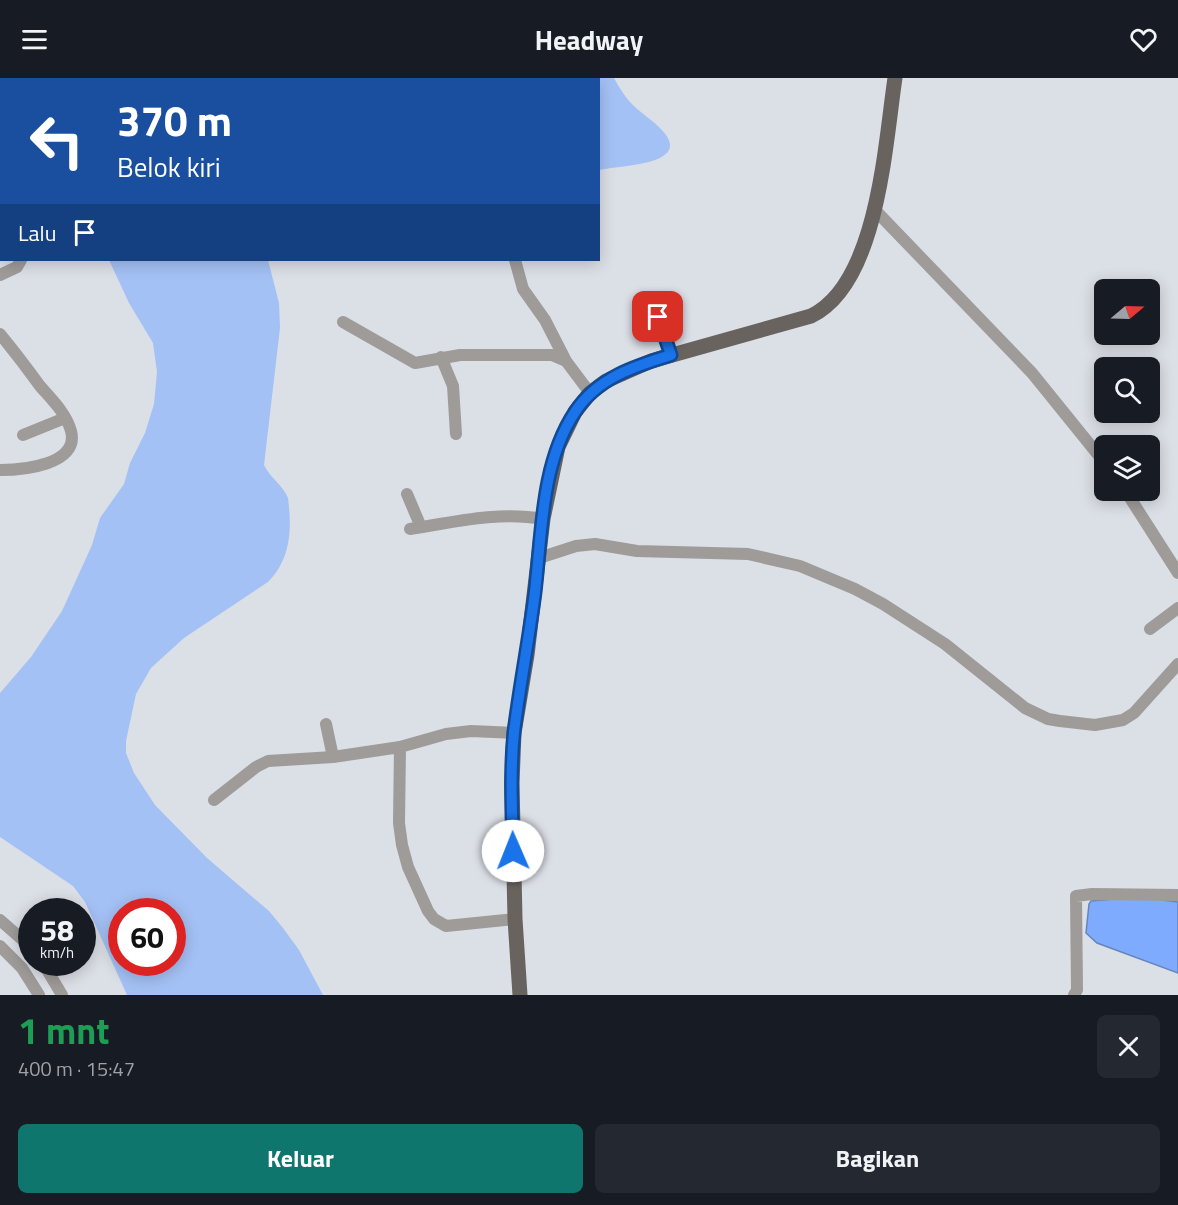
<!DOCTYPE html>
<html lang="id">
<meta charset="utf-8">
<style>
body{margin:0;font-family:"Titillium Web",sans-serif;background:#242831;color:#f1f3f6;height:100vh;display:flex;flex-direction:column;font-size:22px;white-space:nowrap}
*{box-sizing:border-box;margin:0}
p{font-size:20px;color:#9ea1a6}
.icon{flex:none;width:33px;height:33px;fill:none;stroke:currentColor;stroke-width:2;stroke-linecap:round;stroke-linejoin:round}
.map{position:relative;height:917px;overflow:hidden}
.side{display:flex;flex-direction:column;background:#171b24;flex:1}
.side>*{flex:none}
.guide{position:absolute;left:0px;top:0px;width:600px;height:183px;box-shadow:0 3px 15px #0003;background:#1a4fa0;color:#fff;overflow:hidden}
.needle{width:39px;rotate:71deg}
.buttons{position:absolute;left:1094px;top:201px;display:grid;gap:12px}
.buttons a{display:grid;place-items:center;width:66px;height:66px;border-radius:9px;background:#171b24;box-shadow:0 3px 15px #0003;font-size:30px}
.speed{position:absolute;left:18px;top:820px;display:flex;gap:12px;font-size:30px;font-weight:700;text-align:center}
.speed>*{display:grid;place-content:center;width:78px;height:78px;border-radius:50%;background:#171b24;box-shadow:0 3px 15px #0003;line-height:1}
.speed small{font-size:15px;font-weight:400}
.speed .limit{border:9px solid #d22;background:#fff;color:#111}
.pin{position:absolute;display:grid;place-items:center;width:51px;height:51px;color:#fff;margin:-26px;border-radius:12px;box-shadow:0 3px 9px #0006}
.me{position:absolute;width:66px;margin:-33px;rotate:359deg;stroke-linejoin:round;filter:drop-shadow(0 0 4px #0008)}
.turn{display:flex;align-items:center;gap:21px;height:126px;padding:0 18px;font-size:27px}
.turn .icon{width:78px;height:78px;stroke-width:2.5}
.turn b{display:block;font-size:42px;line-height:51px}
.then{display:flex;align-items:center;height:57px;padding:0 18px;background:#0003;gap:12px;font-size:22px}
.round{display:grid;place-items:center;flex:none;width:63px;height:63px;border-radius:9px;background:#242831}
.summary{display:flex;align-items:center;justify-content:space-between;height:102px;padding:0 18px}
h1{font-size:36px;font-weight:700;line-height:45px;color:#1e9e55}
.primary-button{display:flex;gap:12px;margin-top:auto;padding:12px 18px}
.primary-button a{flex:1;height:69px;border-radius:9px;background:#0f766e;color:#fff;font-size:24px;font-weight:700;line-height:69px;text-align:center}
.primary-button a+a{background:#242831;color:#f1f3f6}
header{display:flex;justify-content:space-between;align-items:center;height:78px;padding:0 18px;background:#171b24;font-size:27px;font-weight:700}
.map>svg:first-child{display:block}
.green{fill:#a4c1f5;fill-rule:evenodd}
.water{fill:#7eabfd;stroke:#6585bf;stroke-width:1.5}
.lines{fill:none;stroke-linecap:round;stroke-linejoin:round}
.minor{stroke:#9e9b99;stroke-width:12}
.primary{stroke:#69635f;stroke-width:15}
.route-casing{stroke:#114b97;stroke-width:15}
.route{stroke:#1a73e8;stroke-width:10}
</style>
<header><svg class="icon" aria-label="menu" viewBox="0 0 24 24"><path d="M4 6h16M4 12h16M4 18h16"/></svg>Headway<svg class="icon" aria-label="heart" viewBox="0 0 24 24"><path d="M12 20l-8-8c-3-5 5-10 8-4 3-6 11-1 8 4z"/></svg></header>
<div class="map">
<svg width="1178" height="917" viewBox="0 0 1178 917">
<rect width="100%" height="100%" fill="#dbdfe6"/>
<path class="green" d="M492,0H614C620,11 627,22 636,30C652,44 696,70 649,84C633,88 615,89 599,92L598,2Z
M109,182H268L279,225L280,250L264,387C270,400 283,407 288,420C292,451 291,481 268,504L184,560L151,590L136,616L126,663V675L134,695L155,727L207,780L269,833L283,850L299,872L323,917H127L85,824L73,808L0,759V615L31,579L62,533L92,467L100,440L124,406L130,385L145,355L154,326L157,294L153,265L129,225ZM122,834H172V885H122Z"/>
<path class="water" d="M1139,819L1178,824V895L1097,865L1086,855L1089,826L1091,823Z"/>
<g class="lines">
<path class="minor" d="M0,81L2,86
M875,132L1032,295L1104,384
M515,182L523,211L545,242L566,283
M0,197L17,189L21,182
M652,219L671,277
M343,244L415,285L460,277H552L566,283L590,315
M0,256C14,273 27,290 40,308C52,322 66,335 71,353C80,387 22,392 0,392
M441,279L453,308L456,356
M23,357L65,340
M1125,412L1178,495
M407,416L421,449
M410,451C454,444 499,433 543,441
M539,480L576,468L595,466L637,473L748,476L800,488L855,511L883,526L945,566L1025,630L1048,641L1060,643L1095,647L1123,642L1134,635L1178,586
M1150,551L1178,530
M326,646L333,679
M400,669L399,745L402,767L408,789L428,833L434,841L446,848L515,841
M214,722L256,689L268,683L333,679L400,669L446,656L471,653L514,655
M0,842L32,870
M0,868L22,890L39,917
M43,885L62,917
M1074,917L1077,912L1076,818L1092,816L1178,817"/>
<path class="primary" d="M520,917L515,841L512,705L514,655L527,577L543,441L558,369L575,334L590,315L606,303L651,283L811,238C878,206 885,66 895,0"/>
</g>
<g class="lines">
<g class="route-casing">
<path id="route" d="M513,773C512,733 510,693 514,654C520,607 529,561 535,514C542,455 541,385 575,334C597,300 635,288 671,277L658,239"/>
</g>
<use href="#route" class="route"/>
</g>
</svg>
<div class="buttons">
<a><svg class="needle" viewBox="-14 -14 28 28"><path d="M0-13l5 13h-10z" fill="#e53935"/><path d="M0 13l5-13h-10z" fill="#9ea1a6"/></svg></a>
<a><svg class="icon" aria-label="search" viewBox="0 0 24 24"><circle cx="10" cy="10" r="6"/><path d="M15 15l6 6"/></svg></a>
<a><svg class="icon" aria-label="layers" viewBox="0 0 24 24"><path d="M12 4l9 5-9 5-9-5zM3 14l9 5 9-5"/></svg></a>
</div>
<div class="speed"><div>58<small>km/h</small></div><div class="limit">60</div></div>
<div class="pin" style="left:658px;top:239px;background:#d93025"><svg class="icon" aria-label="arrive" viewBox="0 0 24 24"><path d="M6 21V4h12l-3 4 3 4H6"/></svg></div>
<svg class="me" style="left:513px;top:773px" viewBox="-20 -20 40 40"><circle r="19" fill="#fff"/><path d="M0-13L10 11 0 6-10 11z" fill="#1a73e8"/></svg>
<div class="guide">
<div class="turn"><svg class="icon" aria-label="left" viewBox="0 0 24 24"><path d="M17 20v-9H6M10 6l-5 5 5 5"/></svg><div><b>370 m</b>Belok kiri</div></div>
<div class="then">Lalu<svg class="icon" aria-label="arrive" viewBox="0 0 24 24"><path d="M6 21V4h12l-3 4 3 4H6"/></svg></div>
</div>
</div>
<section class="side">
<div class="summary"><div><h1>1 mnt</h1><p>400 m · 15:47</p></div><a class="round"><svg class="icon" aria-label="close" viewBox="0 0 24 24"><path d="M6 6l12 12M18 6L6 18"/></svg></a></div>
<div class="primary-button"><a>Keluar</a><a>Bagikan</a></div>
</section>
